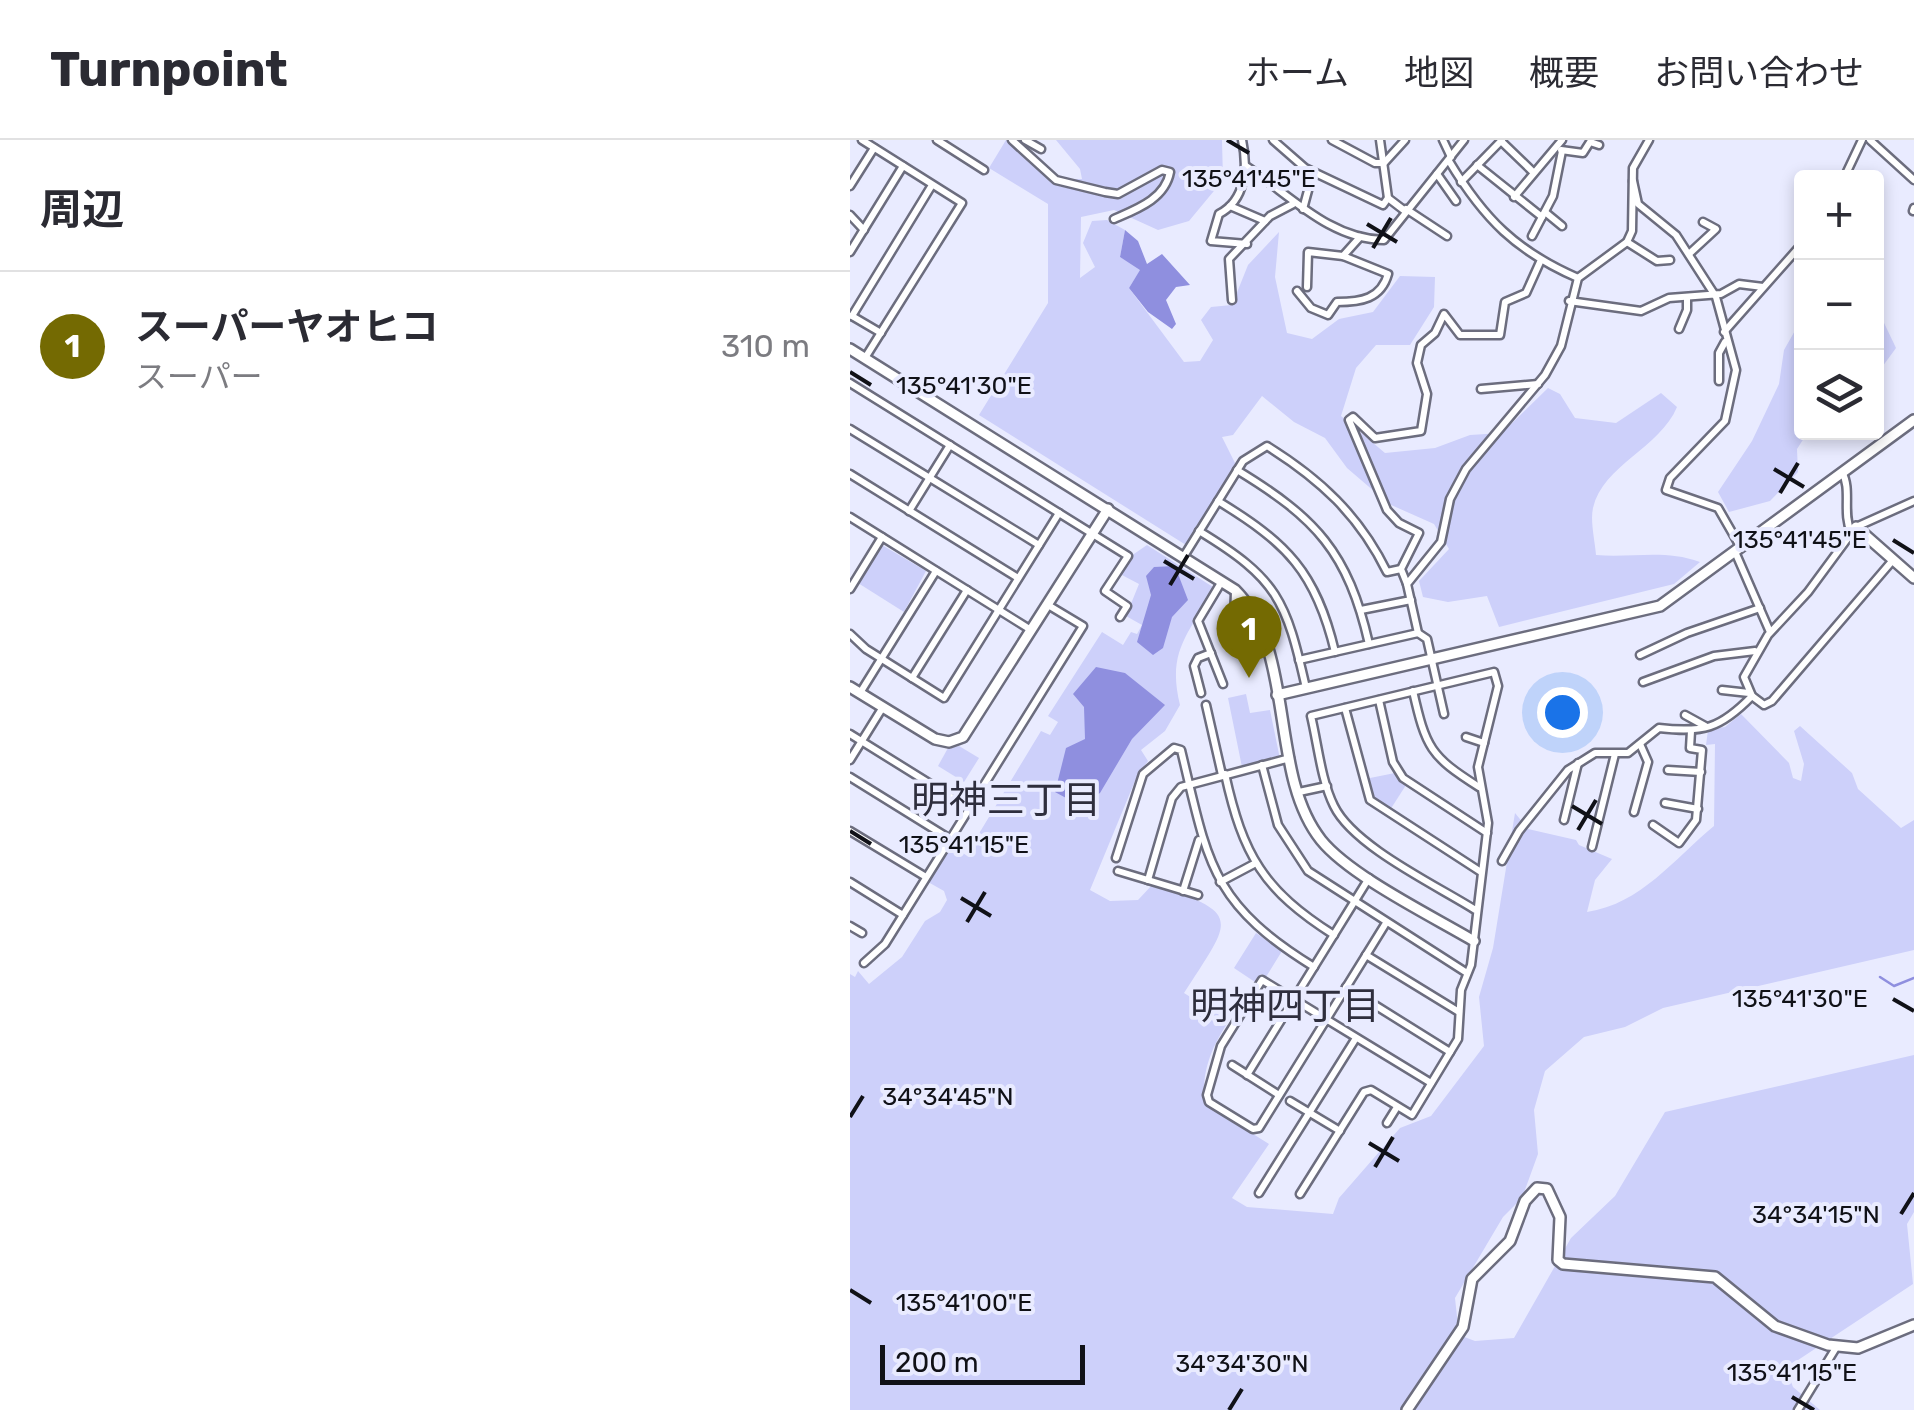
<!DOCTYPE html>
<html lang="ja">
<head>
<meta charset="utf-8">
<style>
  :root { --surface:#fff; --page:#f2f2f3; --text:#2b2b33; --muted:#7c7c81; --line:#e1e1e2; --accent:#746a02 }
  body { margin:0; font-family:Rubik,"Noto Sans JP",sans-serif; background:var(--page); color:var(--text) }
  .controls { position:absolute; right:30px; top:30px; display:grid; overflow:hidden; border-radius:10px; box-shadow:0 5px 15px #0003 }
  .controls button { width:90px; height:90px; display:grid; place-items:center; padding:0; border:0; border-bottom:2px solid var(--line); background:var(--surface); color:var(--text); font:50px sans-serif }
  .scale { position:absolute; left:30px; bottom:25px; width:205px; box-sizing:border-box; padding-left:10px; border:5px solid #101117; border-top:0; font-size:28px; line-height:35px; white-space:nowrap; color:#101117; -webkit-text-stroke:8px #e9ebff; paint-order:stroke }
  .you { position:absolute; left:712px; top:572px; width:35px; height:35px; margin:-25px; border:8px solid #fff; border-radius:50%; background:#1a73e8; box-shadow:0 0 0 15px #1a73e833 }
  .badge { display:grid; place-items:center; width:65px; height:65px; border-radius:50%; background:var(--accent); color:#fff; font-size:32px; font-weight:700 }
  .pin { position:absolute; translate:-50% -82px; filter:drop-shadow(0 2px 5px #0008) }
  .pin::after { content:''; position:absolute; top:52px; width:35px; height:30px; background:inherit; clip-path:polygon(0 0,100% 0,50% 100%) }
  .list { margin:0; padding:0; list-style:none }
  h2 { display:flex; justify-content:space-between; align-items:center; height:130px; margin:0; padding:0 40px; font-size:42px }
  h2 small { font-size:32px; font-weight:400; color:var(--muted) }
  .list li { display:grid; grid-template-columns:65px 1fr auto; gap:30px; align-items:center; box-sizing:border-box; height:150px; padding:0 40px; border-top:2px solid var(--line) }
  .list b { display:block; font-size:38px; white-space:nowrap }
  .list p { margin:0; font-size:32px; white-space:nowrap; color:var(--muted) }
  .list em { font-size:32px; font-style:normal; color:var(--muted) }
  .icon { flex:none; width:55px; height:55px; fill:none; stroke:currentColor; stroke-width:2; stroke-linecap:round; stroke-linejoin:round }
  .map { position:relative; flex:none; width:1064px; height:1270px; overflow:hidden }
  header { display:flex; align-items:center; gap:60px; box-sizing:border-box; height:140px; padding:0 50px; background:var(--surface); border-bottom:2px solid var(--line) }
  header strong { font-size:48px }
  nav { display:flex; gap:55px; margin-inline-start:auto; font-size:35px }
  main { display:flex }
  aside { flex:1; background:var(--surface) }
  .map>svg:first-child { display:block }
</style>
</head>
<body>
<header>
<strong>Turnpoint</strong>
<nav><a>ホーム</a><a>地図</a><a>概要</a><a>お問い合わせ</a></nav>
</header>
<main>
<aside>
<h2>周辺<small></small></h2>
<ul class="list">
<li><span class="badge">1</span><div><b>スーパーヤオヒコ</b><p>スーパー</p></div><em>310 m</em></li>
</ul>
</aside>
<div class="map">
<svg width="1064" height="1270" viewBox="0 0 1064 1270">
  <rect width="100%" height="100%" fill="#e9ebff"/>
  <g fill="#cdd0fa">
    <path d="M156 0 211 47 214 39H232L230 29 206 0H372L373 40 339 81 308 90 264 70 231 77 230 138 245 127 233 103 242 81 257 80 275 90 270 117 291 129 279 148 334 222 350 221 363 200 351 180 361 167 382 165 398 125 429 92 425 137 437 193 462 199 489 179 523 172 550 136 585 137 584 167 560 205H526L506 228 491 276 535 313 585 308 620 295 652 293 698 248 710 254 725 278 766 283 811 253 827 267C810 308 753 325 743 368 740 381 745 401 746 415 783 418 815 409 850 422L824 444 649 487 637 456 598 462 573 457 569 441 599 409 584 384 539 364 497 328 475 298 444 282 412 256 383 295 372 297 386 325 336 405 129 275 198 163V64L139 28Z"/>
    <polygon points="1026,166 1046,208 1027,234 1026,234"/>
    <polygon points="951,180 952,292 956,295 947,309 948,332 920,361 879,372 868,352 902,301 929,244 934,210"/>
    <polygon points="32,405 76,431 54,472 8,443"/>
    <path d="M297 405 363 447C341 494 316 508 330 565L315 591 291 610 298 621 287 636 240 750 260 761 288 760 303 744C394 774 382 778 334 853L379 881C363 904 348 937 357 965L419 1004 382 1058 397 1067 483 1074 489 1058 550 988 581 976 634 906 629 857 643 808 665 673 678 689 726 700 729 705 762 719 745 740 737 772C791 764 824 719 864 686L865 604 856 605 858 590 875 587 891 574 939 623 943 638 951 641 954 624 944 591 950 586 1002 633 1008 649 1051 688 1064 680V810L813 868 775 887 734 897 695 931 684 970 688 1014 672 1058 653 1077 605 1158 609 1195 625 1201 664 1198 721 1098 765 1056 815 972 1064 915V1072L1057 1084 1063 1144 936 1228 943 1247 970 1270H0V834L5 837 8 831 19 844 52 817 75 781 90 772 97 760 94 751 78 742 101 706 116 715 191 591 200 595 208 582 198 576 252 492 273 505 281 492 287 494 292 485 276 476 289 444 270 434 281 416Z"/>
    <polygon points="396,554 400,573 420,570 430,619 392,627 378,558"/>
    <polygon points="109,606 129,618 114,642 88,626 98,608"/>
    <polygon points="545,633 556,645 540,670 524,658 515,639"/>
    <polygon points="406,793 432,811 416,837 411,834 405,842 384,828"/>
  </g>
  <g fill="#8f8fdf">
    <polygon points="275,90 288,101 297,124 312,114 340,145 326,147 316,160 326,184 322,189 298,172 279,148 290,130 270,117"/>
    <polygon points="325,426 338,460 322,477 313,508 303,515 287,502 301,455 296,436 304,427"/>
    <polygon points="246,527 275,533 315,565 282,599 250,653 229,665 205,652 216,608 235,599 234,567 223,554"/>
  </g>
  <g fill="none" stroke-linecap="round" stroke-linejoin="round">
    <polyline stroke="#8f8fdf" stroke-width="2.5" points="1030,837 1044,846 1064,838"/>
    <defs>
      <g id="minor">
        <polyline points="12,0 112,63 15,218"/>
        <polyline points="87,0 134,30"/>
        <path d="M162 0 206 40 255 52 268 54 312 30 320 32C315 59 287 69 264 79"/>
        <polyline points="175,0 191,9"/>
        <path d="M392 0C398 27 396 60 369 74L361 101 397 104"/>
        <polyline points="423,0 455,28 533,65 538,58"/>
        <polyline points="482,0 525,23 534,23 555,0"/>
        <polyline points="530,0 538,58 555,71"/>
        <polyline points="593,0 601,17"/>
        <polyline points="1020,0 1064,40"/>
        <polyline points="651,1 682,31"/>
        <polyline points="711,10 733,13 740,2 749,5"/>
        <path d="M599 21C634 79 666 111 728 138"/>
        <polyline points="627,25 692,77"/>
        <path d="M396 26C439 54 479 99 534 100L614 0"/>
        <polyline points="587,34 606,61"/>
        <polyline points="994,38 1012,0"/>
        <polyline points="783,41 788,64 826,95 866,157 886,230 875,281 820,338 816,350 868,368 891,408"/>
        <polyline points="611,42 652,0"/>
        <polyline points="0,46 24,8"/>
        <polyline points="664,57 712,0"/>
        <polyline points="380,66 415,81"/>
        <polyline points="453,69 463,32"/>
        <polyline points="556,69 597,96"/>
        <polyline points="1063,71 1064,68"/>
        <polyline points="695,72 712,86"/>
        <polyline points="0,75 14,90"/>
        <polyline points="682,96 703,56 712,11"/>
        <polyline points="777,102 807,121 820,120"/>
        <polyline points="0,112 53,26"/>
        <polyline points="839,114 866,89 853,82"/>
        <polyline points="493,116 510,97"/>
        <path d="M447 151 461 168 478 175 487 162C511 162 531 159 538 134L493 116 458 112 457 147"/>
        <polyline points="382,160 379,119 420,76 443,64"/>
        <polyline points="719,161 791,171 819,158 871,154 889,144 913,147"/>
        <polyline points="2,176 82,45"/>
        <polyline points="2,176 31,193"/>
        <polyline points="829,189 837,170 837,159"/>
        <polyline points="874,192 952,104"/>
        <polyline points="869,241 869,213 875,202"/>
        <polyline points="0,243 278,416 255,451 277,466 270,477"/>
        <polyline points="631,249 688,244"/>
        <polyline points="0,289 189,405"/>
        <path d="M387 330C466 378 498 412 519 504"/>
        <path d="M992 332C1002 349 992 373 1001 392"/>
        <polyline points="0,334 168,438"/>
        <path d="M368 361C437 403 466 432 485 512"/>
        <polyline points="59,371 100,305"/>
        <polyline points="0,377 181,490"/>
        <path d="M349 391C428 439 436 460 456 548"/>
        <polyline points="886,414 920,492"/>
        <path d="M334 416 393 321 417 306C470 339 509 375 537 432L551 429"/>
        <polyline points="1043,420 922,561 914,565 902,556 894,537 918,495 958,452 1006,387 1064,361"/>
        <polyline points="372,441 348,481 373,544"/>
        <polyline points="557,444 551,429 569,393 549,383 537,370 499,280 503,277 525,298 571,291 577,254 567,223 571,205 585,193 594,174 610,195 650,195 655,162 676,153 690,122"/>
        <polyline points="0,449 32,397"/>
        <polyline points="385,452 384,479 394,504 416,510"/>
        <polyline points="511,470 561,460"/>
        <polyline points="0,494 16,509 94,558 209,373"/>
        <polyline points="790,515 837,493 910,468"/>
        <polyline points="449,520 568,493"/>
        <polyline points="62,538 117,450"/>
        <polyline points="793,542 864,516 905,511"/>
        <polyline points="872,550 899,553"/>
        <path d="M563 551C576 608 580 616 629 647"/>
        <polyline points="10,553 86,431"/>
        <polyline points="351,553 344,526 348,518 361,513"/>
        <polyline points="529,560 543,622 553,638 637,693"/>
        <polyline points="356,565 372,635"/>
        <polyline points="495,568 520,660 631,732"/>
        <polyline points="594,574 577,499 568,493 557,444 591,402 600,359 616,329 695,235 711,206 728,138 777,102 782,91 783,28 799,0"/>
        <polyline points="835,575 855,586"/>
        <polyline points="0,594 119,668"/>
        <polyline points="616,597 634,603"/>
        <polyline points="0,620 33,567"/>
        <polyline points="412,625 428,685 458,731 617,833"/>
        <polyline points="818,630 851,632"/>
        <path d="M375 634C393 715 413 750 484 795"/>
        <polyline points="0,637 100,699"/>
        <polyline points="449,652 477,646"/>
        <polyline points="815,663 848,669"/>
        <polyline points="784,672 798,622 790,604"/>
        <polyline points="714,680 728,623"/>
        <polyline points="803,685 829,703 846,680 852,610 840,608 841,591"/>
        <polyline points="0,691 76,737"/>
        <polyline points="742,707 765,614"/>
        <path d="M266 718 293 634 324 608 331 610C358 722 360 763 464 827"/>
        <path d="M652 721 669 691 718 630 745 613H778L809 588C853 593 870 589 902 556"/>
        <polyline points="268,731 348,755"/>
        <polyline points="298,740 322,658 331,647 440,618"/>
        <polyline points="0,742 53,775"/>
        <polyline points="370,742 404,724"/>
        <polyline points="333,751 349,700"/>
        <path d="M536 783 409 988 403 989 359 962 357 955 371 906 412 840C468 874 525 909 581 943"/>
        <polyline points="0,786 12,793"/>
        <polyline points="516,815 609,872"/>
        <polyline points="14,823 35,804 233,486 198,465"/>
        <polyline points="496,847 600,912"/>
        <polyline points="382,925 429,955"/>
        <polyline points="397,935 519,738"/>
        <polyline points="440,961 490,991"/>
        <polyline points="537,983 547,967"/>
        <polyline points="409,1053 506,898"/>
        <path d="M450 1054 514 952 521 950 562 975 608 899 611 850 621 825 638 683 628 627 648 546 644 532 461 576C468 605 471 640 484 666 504 707 588 746 627 771"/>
        <polyline points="948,1270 987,1206"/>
      </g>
      <g id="tertiary">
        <path d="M0 209 385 450C447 512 418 633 471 700 500 736 582 776 624 801"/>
        <polyline points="1006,387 1064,438"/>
        <polyline points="0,547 85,599 99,602 113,597 258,369"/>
        <polyline points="427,555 810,466 1064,280"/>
        <polyline points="557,1270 613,1187 622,1139 660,1101 675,1061 687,1048 697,1049 710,1077 708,1120 713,1124 865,1137 925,1186 978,1205 1008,1208 1064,1185"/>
      </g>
    </defs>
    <use href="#minor" stroke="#6c6d7e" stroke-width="11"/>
    <use href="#tertiary" stroke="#6c6d7e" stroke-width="14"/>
    <use href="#minor" stroke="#fff" stroke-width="6"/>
    <use href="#tertiary" stroke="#fff" stroke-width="9"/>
  </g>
  <path fill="none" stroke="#101117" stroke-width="4" d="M377 0 399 13M517 84 547 102M523 108 541 78M0 232 21 245M924 329 954 347M930 353 948 323M1043 400 1064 413M314 421 344 439M320 445 338 415M722 666 752 684M728 690 746 660M0 691 21 704M111 758 141 776M117 782 135 752M1043 859 1064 871M0 977 13 956M519 1003 549 1021M525 1027 543 997M1051 1074 1064 1053M0 1150 21 1163M942 1257 964 1270M379 1270 392 1249"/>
  <g text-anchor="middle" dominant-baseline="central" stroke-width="8" stroke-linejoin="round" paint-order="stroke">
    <g font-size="38" fill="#2e2e3d" stroke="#e9ebff">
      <text x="156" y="660">明神三丁目</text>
      <text x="435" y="866">明神四丁目</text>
    </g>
  </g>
  <g font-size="25" text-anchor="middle" fill="#101117" stroke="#e9ebff" stroke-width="8" stroke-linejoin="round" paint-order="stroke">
    <text x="399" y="47">135°41'45"E</text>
    <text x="114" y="254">135°41'30"E</text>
    <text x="950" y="408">135°41'45"E</text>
    <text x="114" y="713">135°41'15"E</text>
    <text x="950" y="867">135°41'30"E</text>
    <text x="98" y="965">34°34'45"N</text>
    <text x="966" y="1083">34°34'15"N</text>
    <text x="114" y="1171">135°41'00"E</text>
    <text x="392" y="1232">34°34'30"N</text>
    <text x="942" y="1241">135°41'15"E</text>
  </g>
</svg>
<div class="controls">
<button>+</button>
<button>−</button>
<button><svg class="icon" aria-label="layers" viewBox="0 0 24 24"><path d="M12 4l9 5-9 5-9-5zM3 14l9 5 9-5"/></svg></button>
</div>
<div class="scale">200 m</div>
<div class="you"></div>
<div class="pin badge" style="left:399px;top:538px">1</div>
</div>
</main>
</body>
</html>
